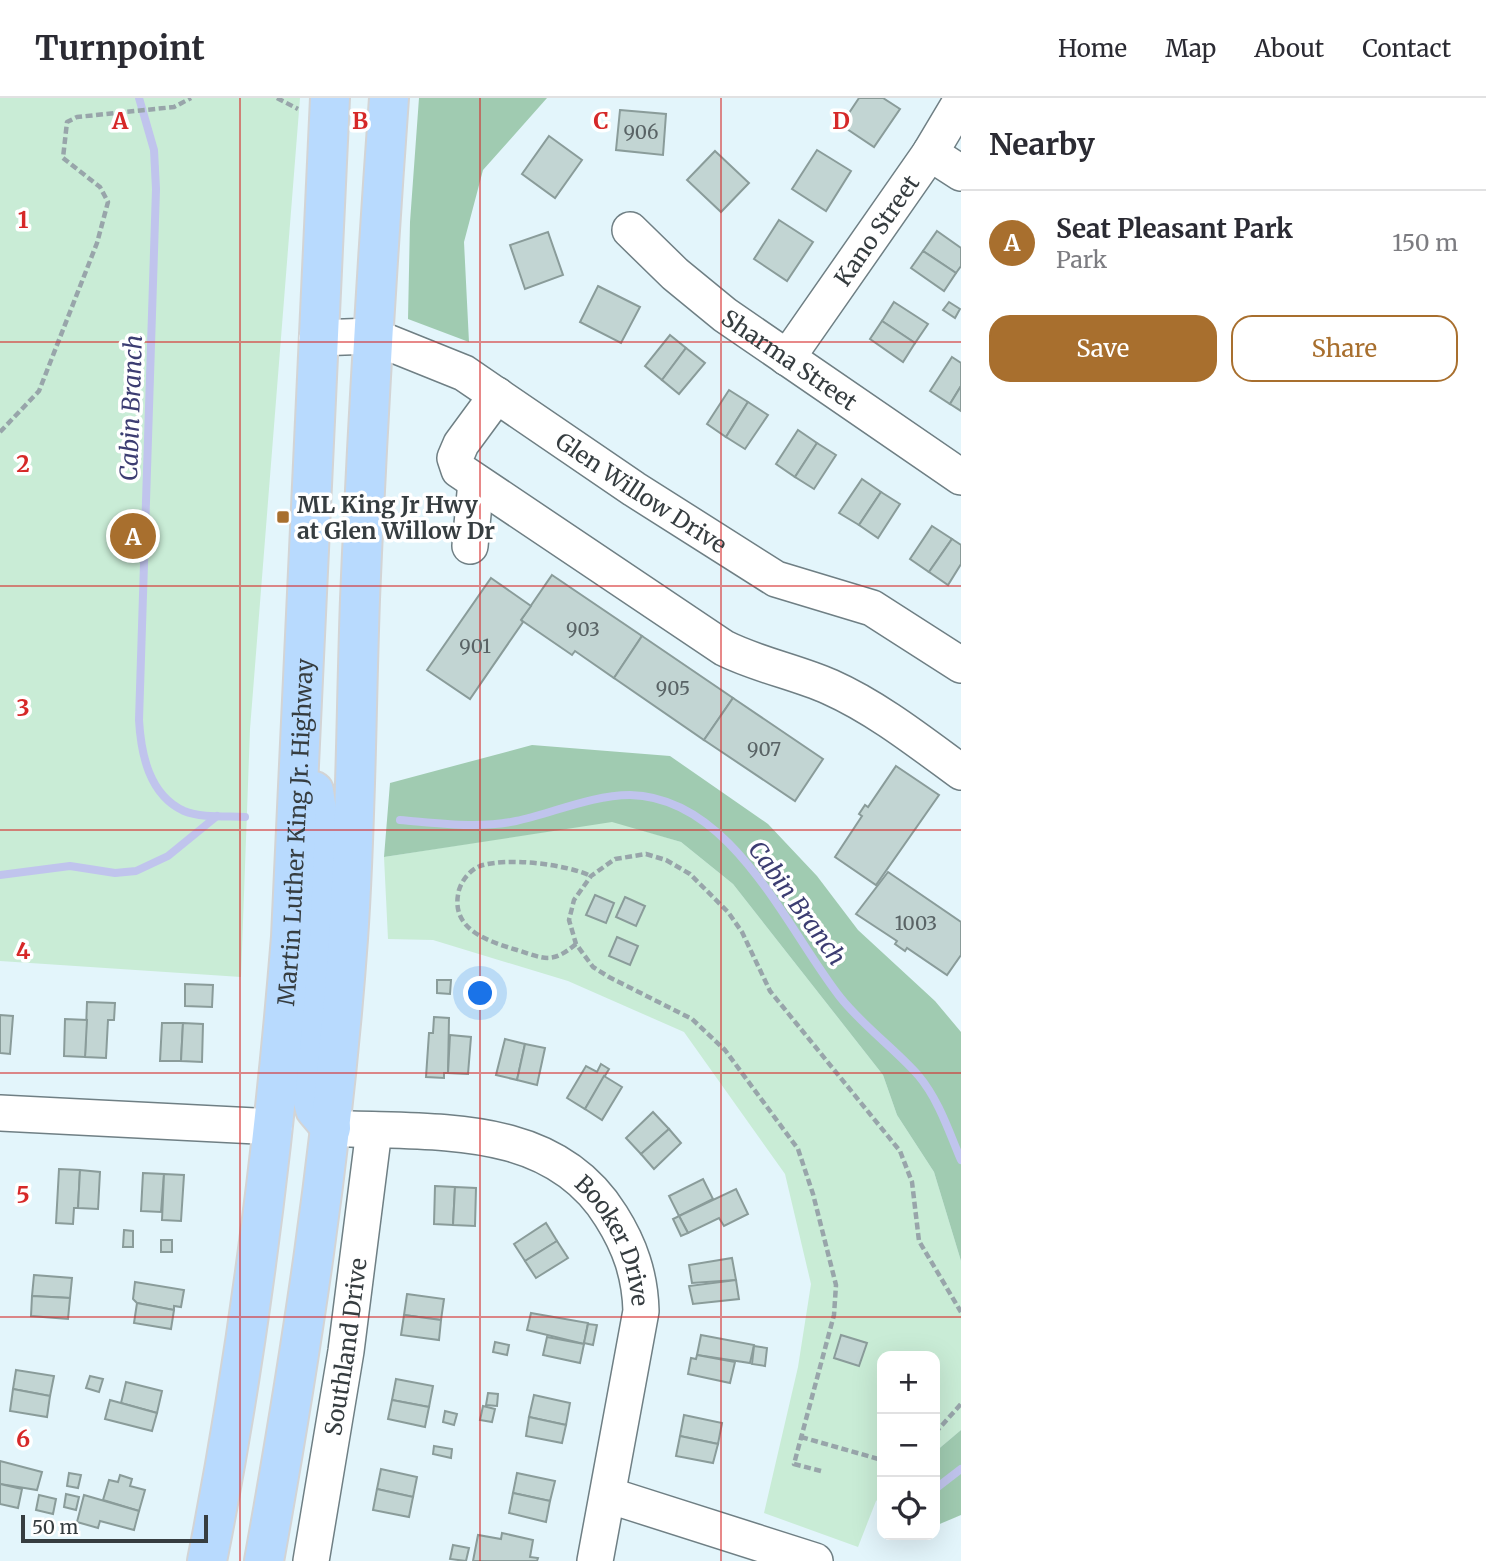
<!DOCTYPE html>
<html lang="en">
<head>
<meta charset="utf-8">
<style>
  :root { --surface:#fff; --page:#f2f2f3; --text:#2b2b33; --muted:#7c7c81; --line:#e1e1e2; --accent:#a86f2e }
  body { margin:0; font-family:Merriweather,serif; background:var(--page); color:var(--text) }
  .controls { position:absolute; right:21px; bottom:21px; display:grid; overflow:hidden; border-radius:14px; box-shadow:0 7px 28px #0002 }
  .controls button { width:63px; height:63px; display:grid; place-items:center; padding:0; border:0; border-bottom:2px solid var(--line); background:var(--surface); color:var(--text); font:35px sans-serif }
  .scale { position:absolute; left:21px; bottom:18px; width:187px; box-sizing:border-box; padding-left:7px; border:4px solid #363d40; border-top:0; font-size:19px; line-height:24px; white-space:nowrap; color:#363d40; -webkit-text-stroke:5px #fff; paint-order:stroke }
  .you { position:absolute; left:481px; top:896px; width:24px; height:24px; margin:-18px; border:5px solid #fff; border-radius:50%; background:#1a73e8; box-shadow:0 0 0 10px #1a73e833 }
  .badge { display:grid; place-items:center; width:46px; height:46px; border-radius:50%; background:var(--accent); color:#fff; font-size:23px; font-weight:700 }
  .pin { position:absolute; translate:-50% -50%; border:4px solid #fff; box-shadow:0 2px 7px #0006 }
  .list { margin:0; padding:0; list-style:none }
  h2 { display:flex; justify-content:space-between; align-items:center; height:91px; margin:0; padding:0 28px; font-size:30px }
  h2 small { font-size:23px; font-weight:400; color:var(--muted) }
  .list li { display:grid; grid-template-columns:46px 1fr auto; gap:21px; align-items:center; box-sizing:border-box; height:105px; padding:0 28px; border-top:2px solid var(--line) }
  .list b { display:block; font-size:26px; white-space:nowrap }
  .list p { margin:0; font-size:23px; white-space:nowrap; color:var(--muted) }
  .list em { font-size:23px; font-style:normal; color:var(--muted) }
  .actions { display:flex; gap:14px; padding:21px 28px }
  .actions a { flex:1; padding:16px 0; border:2px solid var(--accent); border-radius:21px; text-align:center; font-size:24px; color:var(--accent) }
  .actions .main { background:var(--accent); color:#fff }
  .icon { flex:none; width:38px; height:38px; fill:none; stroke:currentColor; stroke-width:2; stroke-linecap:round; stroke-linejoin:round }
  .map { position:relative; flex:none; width:961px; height:1463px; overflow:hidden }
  header { display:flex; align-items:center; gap:42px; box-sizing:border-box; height:98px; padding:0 35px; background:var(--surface); border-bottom:2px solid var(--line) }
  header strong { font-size:33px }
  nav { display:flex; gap:38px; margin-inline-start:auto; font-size:24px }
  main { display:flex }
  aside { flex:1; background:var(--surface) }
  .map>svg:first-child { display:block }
</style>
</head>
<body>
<header>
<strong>Turnpoint</strong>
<nav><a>Home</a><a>Map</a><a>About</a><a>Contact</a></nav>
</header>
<main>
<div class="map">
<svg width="961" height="1463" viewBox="0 0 961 1463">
  <rect width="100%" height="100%" fill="#e3f5fb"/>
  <g fill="#c9ecd6">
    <polygon points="0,0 300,0 250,631 241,879 0,863"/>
    <polygon points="612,723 681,744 733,786 883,977 897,1017 934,1074 961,1163 961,1332 935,1354 935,1258 882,1258 882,1398 876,1403 858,1449 764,1415 798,1269 811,1186 785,1076 684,934 568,883 433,842 388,841 384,759"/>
  </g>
  <g fill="#a0cbb1">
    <polygon points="419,0 547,0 483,72 464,144 469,244 408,221 410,124"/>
    <polygon points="532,647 670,658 768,726 817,778 858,832 935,903 961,934 961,1163 934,1074 897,1017 883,977 733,786 681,744 612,724 384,759 390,685"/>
    <polygon points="961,1332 961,1417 935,1428 935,1354"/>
  </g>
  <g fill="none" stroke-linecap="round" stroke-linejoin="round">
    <g stroke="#c0c4ed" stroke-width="8">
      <path d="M139 0 154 52 156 91 139 622C141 656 149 697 184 713 201 720 226 718 245 719"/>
      <path d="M400 722C438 725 478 731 516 723 553 715 592 697 630 697 732 699 786 830 840 899 863 928 894 950 918 977 939 1002 949 1034 961 1062"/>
      <polyline points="0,777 70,768 115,775 136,773 168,758 217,718"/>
      <polyline points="935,1391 961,1371"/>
    </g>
  </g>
  <g fill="#c2d5d3" stroke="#8a9c9a" stroke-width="2">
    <polygon points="859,0 883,0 900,11 874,49 841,27"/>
    <polygon points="620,12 666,16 663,57 616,52"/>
    <polygon points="549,38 582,62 555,100 522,76"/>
    <polygon points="817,52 851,73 826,113 792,91"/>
    <polygon points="715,53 749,85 721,114 687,82"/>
    <polygon points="779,122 813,144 787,183 754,161"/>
    <polygon points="937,133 961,150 961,168 956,175 923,153"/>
    <polygon points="548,134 563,177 525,191 510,147"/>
    <polygon points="923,153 956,175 944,193 911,170"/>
    <polygon points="598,188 640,209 621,245 580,224"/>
    <polygon points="894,204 928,226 915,245 882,223"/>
    <polygon points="949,204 960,211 955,220 943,212"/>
    <polygon points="882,223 915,245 903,264 870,241"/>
    <polygon points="670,237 686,250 662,282 645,268"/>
    <polygon points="686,250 705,265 679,296 662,282"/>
    <polygon points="952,259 961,265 961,288 950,306 930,293"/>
    <polygon points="961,288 961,313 950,306"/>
    <polygon points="729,292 748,304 726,339 707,326"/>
    <polygon points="748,304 768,317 745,351 726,339"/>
    <polygon points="798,332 817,345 795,379 776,366"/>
    <polygon points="817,345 836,357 814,391 795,379"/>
    <polygon points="862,381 881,394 859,427 839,415"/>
    <polygon points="881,394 900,406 878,440 859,427"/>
    <polygon points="932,428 952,441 929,474 910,461"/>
    <polygon points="952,441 961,447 961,466 948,487 929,474"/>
    <polygon points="552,477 642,538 614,580 575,553 572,557 521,522"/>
    <polygon points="491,480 531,508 521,522 523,524 470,601 427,572"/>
    <polygon points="642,538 733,600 704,642 614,580"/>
    <polygon points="733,600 823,661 795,703 704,642"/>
    <polygon points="896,668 939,697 876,787 835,759 862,718 859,716 865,707 868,709"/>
    <polygon points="888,774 961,824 961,857 947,877 907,850 905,853 895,846 897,843 856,816"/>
    <polygon points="595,797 614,805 606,825 586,817"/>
    <polygon points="625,799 645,808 636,828 616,819"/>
    <polygon points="617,839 638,848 630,867 609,858"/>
    <polygon points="437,882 451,882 450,896 437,895"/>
    <polygon points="185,886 213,887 212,909 185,908"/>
    <polygon points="87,904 115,905 114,922 108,922 106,960 85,959"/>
    <polygon points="0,917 13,918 10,956 0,955"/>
    <polygon points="434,919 449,920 448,975 444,975 444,980 426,979 429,935 433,935"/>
    <polygon points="65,921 87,922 85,959 64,958"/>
    <polygon points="162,925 183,925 181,963 160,963"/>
    <polygon points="183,925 203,926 202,964 181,963"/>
    <polygon points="450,937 471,939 468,976 448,975"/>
    <polygon points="505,941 525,946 517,982 496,977"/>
    <polygon points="525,946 545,950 537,987 517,982"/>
    <polygon points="601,966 609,971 585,1011 567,1000 586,968 597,974"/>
    <polygon points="604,978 622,989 602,1022 585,1011"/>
    <polygon points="653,1014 669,1031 641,1056 626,1040"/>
    <polygon points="669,1031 681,1045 654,1071 641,1056"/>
    <polygon points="59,1071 80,1072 78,1110 74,1110 73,1126 56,1125"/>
    <polygon points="80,1072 100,1074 98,1111 78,1110"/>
    <polygon points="143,1075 164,1076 161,1114 141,1113"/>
    <polygon points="164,1076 184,1077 181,1123 162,1122"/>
    <polygon points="703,1081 713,1101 679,1118 669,1098"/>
    <polygon points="435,1088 455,1089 453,1127 434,1126"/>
    <polygon points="455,1089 476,1090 475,1128 453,1127"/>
    <polygon points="736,1091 748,1116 724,1128 719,1120 688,1135 679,1118"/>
    <polygon points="679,1118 688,1135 681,1138 673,1121"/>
    <polygon points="546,1125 557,1143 525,1163 514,1146"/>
    <polygon points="124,1132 133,1133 133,1149 123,1149"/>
    <rect x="161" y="1142" width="11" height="12"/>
    <polygon points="557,1143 568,1160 536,1180 525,1163"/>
    <polygon points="732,1160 736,1182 692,1185 689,1167"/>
    <polygon points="34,1177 72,1180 70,1200 32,1198"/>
    <polygon points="736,1182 739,1201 693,1206 689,1188"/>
    <polygon points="135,1184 184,1192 181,1209 174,1208 174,1212 137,1205 133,1201"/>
    <polygon points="407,1196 444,1201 441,1222 404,1217"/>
    <polygon points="32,1198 70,1200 68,1221 31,1218"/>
    <polygon points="137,1205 174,1212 171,1231 134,1225"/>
    <polygon points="531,1215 588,1225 584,1246 527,1232"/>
    <polygon points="404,1217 441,1222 439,1242 401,1237"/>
    <polygon points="588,1226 597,1227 593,1247 584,1245"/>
    <polygon points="701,1237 754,1247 750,1265 697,1257"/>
    <polygon points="841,1237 867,1245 859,1268 834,1260"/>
    <polygon points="547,1239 584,1246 580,1265 543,1257"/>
    <polygon points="495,1244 509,1247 507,1257 493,1254"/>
    <polygon points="754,1248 767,1250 765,1268 752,1266"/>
    <polygon points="697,1257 735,1264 730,1285 688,1276 691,1260 696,1261"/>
    <polygon points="16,1272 54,1278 50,1298 13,1291"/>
    <polygon points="90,1278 103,1281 99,1294 86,1290"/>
    <polygon points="396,1281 433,1288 429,1309 392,1302"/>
    <polygon points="126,1284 162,1293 157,1315 121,1305"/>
    <polygon points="13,1291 50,1298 47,1319 10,1313"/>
    <polygon points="488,1295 498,1296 497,1308 486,1307"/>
    <polygon points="534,1297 570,1305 566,1327 529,1319"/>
    <polygon points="110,1302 157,1315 152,1333 105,1321"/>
    <polygon points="392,1302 429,1309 425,1329 388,1321"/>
    <polygon points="483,1308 495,1311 492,1324 480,1322"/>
    <polygon points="445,1313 457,1316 454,1327 443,1324"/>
    <polygon points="684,1317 722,1325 718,1346 680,1338"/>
    <polygon points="529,1319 566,1327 562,1345 526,1338"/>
    <polygon points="680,1338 718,1346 713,1365 676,1358"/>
    <polygon points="434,1348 452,1351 451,1360 433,1356"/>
    <polygon points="0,1363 42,1374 37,1392 0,1386"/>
    <polygon points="381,1371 417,1379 413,1399 377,1391"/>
    <polygon points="69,1375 81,1377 78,1390 67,1388"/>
    <polygon points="517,1375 555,1383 550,1403 513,1395"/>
    <polygon points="120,1377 132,1381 130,1388 145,1392 139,1413 103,1402 109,1382 118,1384"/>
    <polygon points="0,1386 22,1391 18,1410 0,1406"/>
    <polygon points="377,1391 413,1399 409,1419 373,1412"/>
    <polygon points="513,1395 550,1403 546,1424 509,1415"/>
    <polygon points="66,1396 79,1399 76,1412 64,1409"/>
    <polygon points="39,1397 56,1401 53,1416 36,1412"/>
    <polygon points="84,1397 139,1413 134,1432 100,1423 98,1430 77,1424"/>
    <polygon points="502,1435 533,1442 530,1459 538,1460 537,1463 473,1463 478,1437 501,1441"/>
    <polygon points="453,1447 469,1450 466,1463 450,1461"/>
  </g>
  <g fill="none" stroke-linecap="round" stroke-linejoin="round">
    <defs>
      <g id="minor">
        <polyline points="930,55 961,75"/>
        <path id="s1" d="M630 132 675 176 725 217 961 379"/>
        <path id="s2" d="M317 240 372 238 464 275 634 391 776 481 872 510 961 567"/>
        <path id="s3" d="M787 260 930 55 961 3"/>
        <path d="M497 297 461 346 455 360 459 372 724 550C758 567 796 574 830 589 877 610 920 644 961 674"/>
        <polyline points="470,448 476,384"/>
        <polyline points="0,1015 274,1029"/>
        <path id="s4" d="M331 1030C430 1036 551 1021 611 1118 630 1148 640 1177 641 1213L595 1463"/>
        <polyline points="608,1397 815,1463"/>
        <path id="s5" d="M311 1463 346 1253 374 1032"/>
      </g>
      <g id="major">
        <polyline points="314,693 321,738 319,836 308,985 315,1011 331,1030"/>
        <path id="s6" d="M207 1463C248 1257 274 1049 291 839L330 0"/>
        <path d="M264 1463C301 1257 333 1050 348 841 356 728 356 614 360 501 367 334 377 167 389 0"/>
      </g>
    </defs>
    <use href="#minor" stroke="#6f7f84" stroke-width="38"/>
    <use href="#major" stroke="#d3d4d5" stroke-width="42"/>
    <g stroke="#98a5aa" stroke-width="4.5" stroke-dasharray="7 3.5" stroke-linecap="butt">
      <polyline points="277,0 298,11"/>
      <polyline points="0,334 39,293 97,145 108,104 100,89 63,60 67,24 77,19 174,9 191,0"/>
      <path d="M576 846C552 866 545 861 517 852 487 843 449 831 459 792 462 782 470 772 480 768 507 759 565 766 591 778"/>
      <polyline points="935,1335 961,1306"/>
      <polyline points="801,1339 882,1362"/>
      <polyline points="821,1373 794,1366 834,1217 836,1187 813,1096 798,1051 725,952 692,921 609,879 593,869 576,846 569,822 574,802 591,778 615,761 646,756 666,762 690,776 728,814 742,834 770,893 900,1053 912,1084 919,1143 961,1214"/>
    </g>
    <use href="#minor" stroke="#fff" stroke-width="35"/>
    <use href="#major" stroke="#b8dafe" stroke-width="38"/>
  </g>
  <path fill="none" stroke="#d62828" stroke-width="2" stroke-opacity="0.55" d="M240 0V1463M480 0V1463M721 0V1463M0 244H961M0 488H961M0 732H961M0 975H961M0 1219H961"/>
  <rect fill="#a86f2e" stroke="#fff" stroke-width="2.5" x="276" y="412" width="14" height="14" rx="3.5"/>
  <g text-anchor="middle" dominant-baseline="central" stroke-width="7" stroke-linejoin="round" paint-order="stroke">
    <g font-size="19" fill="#596365">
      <text x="641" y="34">906</text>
      <text x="583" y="531">903</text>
      <text x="475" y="548">901</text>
      <text x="673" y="590">905</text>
      <text x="764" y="651">907</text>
      <text x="916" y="825">1003</text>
    </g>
    <g font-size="23" fill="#363d40" stroke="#fff">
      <text stroke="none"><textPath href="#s3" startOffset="156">Kano Street</textPath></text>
      <text stroke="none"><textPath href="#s1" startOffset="206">Sharma Street</textPath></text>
      <text stroke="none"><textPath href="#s2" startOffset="368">Glen Willow Drive</textPath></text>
      <text stroke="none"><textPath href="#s6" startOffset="735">Martin Luther King Jr. Highway</textPath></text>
      <text stroke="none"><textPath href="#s4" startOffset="331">Booker Drive</textPath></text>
      <text stroke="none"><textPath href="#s5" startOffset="217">Southland Drive</textPath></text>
    </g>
    <g font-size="23" font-weight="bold" fill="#363d40" stroke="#fff" text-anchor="start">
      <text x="297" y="406">ML King Jr Hwy<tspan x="297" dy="26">at Glen Willow Dr</tspan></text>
    </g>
    <g font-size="24" font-style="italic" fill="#3c3d72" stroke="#fff">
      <text transform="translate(131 310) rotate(-88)">Cabin Branch</text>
      <text transform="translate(797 805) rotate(54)">Cabin Branch</text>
    </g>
  </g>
  <g font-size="23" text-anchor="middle" font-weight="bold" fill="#d62828" stroke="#fff" stroke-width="7" stroke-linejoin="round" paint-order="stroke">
    <text x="120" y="31">A</text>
    <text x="360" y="31">B</text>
    <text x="601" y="31">C</text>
    <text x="841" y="31">D</text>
    <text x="23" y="130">1</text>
    <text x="23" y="374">2</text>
    <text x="23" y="618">3</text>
    <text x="23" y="861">4</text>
    <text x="23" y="1105">5</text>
    <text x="23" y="1349">6</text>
  </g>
</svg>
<div class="controls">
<button>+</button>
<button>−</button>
<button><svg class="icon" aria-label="locate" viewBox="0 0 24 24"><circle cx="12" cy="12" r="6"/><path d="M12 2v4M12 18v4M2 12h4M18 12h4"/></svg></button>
</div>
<div class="scale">50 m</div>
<div class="you"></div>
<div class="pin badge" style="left:133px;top:438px">A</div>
</div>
<aside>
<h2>Nearby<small></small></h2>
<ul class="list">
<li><span class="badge">A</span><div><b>Seat Pleasant Park</b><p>Park</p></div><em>150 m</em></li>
</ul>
<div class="actions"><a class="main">Save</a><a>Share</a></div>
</aside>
</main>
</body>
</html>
